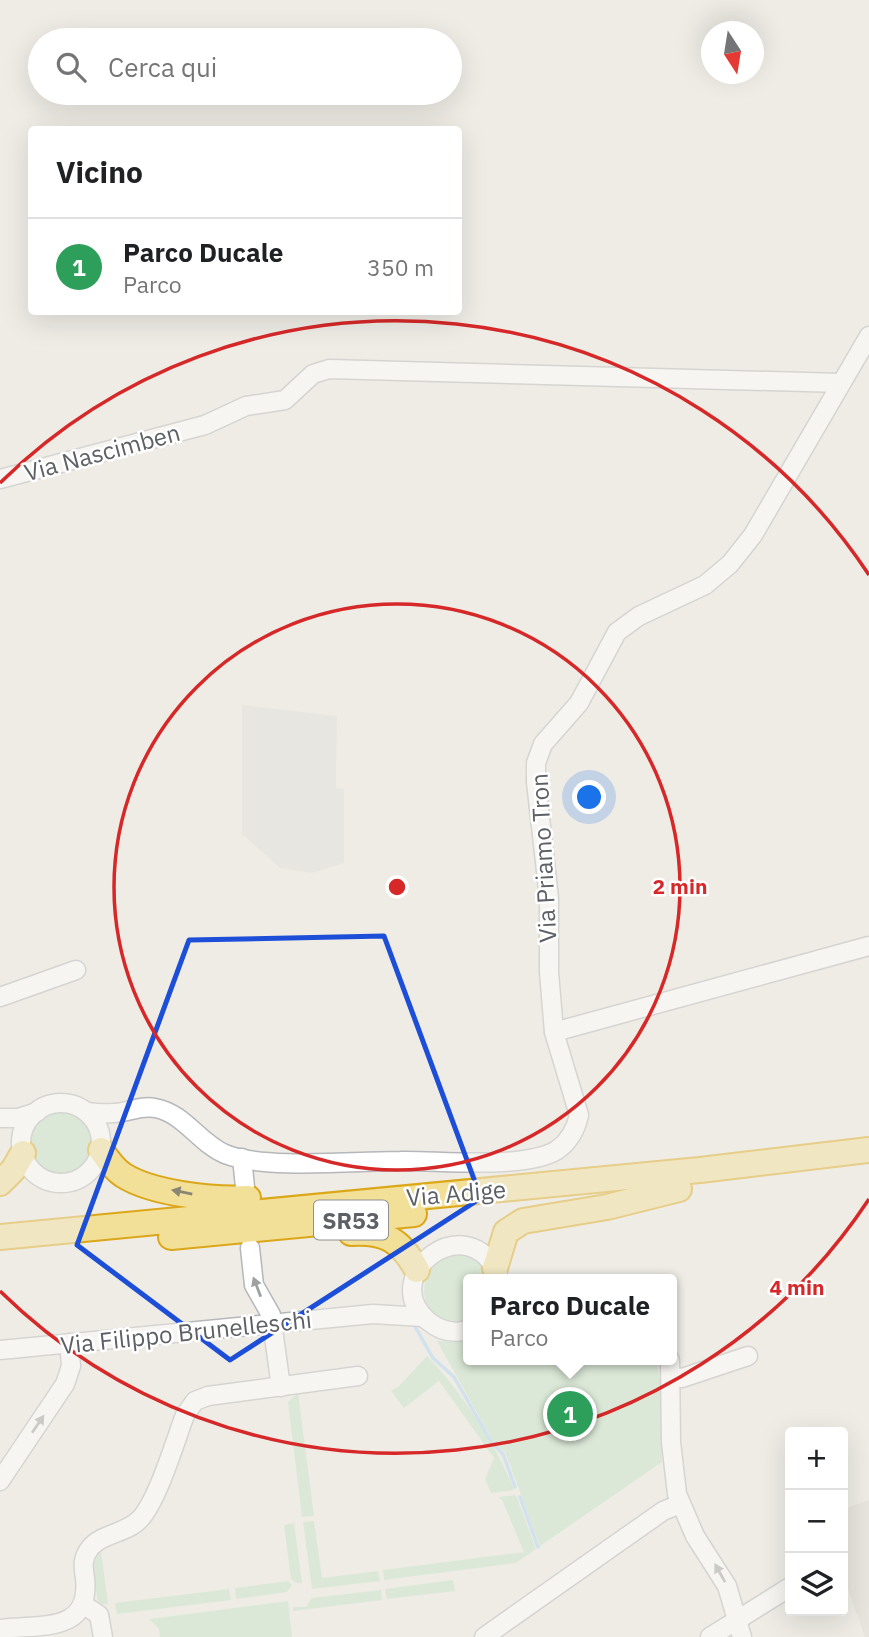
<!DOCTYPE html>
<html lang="it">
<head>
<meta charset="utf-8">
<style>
  :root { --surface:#fff; --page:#f2f2f2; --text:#202124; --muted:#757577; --line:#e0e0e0; --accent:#111827 }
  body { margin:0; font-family:"IBM Plex Sans",sans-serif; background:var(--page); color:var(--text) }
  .controls { position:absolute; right:21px; bottom:21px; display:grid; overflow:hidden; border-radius:7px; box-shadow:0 7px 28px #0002 }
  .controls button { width:63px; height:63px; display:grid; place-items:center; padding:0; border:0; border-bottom:2px solid var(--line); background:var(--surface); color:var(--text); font:35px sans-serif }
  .compass { position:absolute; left:701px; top:21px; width:63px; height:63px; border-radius:50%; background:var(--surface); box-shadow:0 7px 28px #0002; rotate:168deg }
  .you { position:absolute; left:590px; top:798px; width:24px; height:24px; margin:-18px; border:5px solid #fff; border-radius:50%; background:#1a73e8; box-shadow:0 0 0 10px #1a73e833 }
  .badge { display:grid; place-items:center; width:46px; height:46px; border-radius:50%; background:var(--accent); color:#fff; font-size:23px; font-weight:700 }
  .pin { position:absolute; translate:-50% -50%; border:4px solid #fff; box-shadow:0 2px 7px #0006 }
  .popup { position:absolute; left:463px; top:1274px; width:214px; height:91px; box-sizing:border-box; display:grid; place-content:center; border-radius:7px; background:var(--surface); filter:drop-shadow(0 2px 5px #0005); font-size:23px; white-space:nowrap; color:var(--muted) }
  .popup b { font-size:26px; color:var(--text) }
  .popup::after { content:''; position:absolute; left:50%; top:100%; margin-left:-14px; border:14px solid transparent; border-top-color:var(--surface) }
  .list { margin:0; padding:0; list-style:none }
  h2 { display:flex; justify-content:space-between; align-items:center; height:91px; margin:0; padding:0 28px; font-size:30px }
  h2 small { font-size:23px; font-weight:400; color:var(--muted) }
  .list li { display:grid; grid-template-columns:46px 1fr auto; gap:21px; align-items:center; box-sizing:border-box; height:98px; padding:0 28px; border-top:2px solid var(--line) }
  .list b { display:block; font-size:26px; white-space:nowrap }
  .list p { margin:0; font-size:23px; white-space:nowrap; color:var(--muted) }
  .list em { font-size:23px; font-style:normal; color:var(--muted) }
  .icon { flex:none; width:38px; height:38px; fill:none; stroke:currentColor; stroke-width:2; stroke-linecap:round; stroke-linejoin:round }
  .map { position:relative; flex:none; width:869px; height:1637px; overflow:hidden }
  .search { position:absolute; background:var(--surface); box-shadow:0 7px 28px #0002; left:28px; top:28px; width:434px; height:77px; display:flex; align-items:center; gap:18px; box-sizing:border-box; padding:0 24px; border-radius:38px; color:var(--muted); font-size:26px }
  .panel { position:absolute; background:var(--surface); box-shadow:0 7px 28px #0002; left:28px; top:126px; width:434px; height:189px; border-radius:7px }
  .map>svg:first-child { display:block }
</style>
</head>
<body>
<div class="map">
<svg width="869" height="1637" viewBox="0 0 869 1637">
  <rect width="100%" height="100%" fill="#eeece5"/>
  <polygon fill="#dfded9" points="242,705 337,716 336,788 344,789 344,863 312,873 280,868 242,834"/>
  <polygon fill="#dddbd3" points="869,1500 869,1637 865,1637 843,1575 843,1509"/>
  <g fill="#c4e3c5">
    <circle cx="62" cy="1144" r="35"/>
    <path d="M445 1255C470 1255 479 1258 491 1279H468V1321C423 1332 408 1280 445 1255Z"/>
    <polygon points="437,1341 468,1342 468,1360 656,1360 661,1385 662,1462 540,1546 505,1452 494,1443"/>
    <path d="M427 1356C461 1391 497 1445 514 1490L491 1493 485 1479 494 1458 439 1381 404 1408 391 1391 399 1386Z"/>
    <polygon points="298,1393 314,1516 302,1517 288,1402"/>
    <polygon points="516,1495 536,1549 516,1563 384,1580 383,1570 524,1552 502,1500 498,1497"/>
    <polygon points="314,1521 322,1578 378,1571 380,1581 312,1589 303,1522"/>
    <polygon points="294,1523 302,1583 296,1583 291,1579 284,1525"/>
    <polygon points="101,1550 108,1604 100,1604 97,1599 93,1564"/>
    <polygon points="453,1580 455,1591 387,1599 385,1589"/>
    <polygon points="288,1581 292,1585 287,1592 236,1599 235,1588"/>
    <polygon points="229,1589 231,1600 117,1614 115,1603"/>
    <polygon points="381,1590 382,1600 293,1611 293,1607 306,1607 312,1598"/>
    <polygon points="288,1601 292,1637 160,1637 159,1629 149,1619"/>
  </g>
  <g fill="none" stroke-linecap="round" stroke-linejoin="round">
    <g stroke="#add3f6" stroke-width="3.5">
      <polyline points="413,1323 433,1358 454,1377 492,1443 503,1454 515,1487"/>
      <polyline points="520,1497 538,1547"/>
    </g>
    <defs>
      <g id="minor">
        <polyline points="0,479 205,425 246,406 285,400 313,374 329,369 841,383"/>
        <polyline points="0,997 76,970"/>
        <polyline points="554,1032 869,946"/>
        <circle cx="61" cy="1143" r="40"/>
        <path d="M86 1112C95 1113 104 1114 113 1113 127 1113 140 1105 155 1108 184 1113 199 1143 225 1154 265 1170 355 1161 400 1161 439 1160 525 1170 557 1150 570 1141 576 1129 579 1115L554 1032 549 972V898L536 782V763L543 744 579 703 617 632 639 616 705 585 730 564 753 535 869 336"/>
        <polyline points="0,1118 18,1118 37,1112"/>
        <polyline points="242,1158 245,1187"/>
        <polyline points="250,1248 254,1285 271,1315 281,1387"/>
        <path d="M468 1330C453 1334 440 1331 428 1321 375 1275 469 1205 498 1275"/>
        <polyline points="0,1350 373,1314 423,1317"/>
        <polyline points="670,1360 671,1442 677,1494 695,1536 727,1586 742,1637"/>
        <polyline points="673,1377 682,1378 748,1356"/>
        <polyline points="0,1481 65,1384 71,1366 69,1343"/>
        <polyline points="84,1605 99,1615 103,1637"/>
        <path d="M0 1629C40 1624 91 1634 85 1578 83 1567 82 1558 90 1548 102 1533 126 1534 140 1519 158 1500 175 1441 185 1415L195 1401 208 1396 358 1376"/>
        <polyline points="484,1637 663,1511 680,1504"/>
        <polyline points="710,1637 790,1587"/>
      </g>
      <g id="highway">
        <path d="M101 1150C107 1159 114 1169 123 1175 153 1194 214 1200 248 1198"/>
        <polyline points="0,1183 13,1170 23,1153"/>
        <path d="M351 1233C385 1231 401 1240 417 1270"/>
        <polyline points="0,1237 700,1170 869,1150"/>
        <polyline points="171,1237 414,1214"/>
        <polyline points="495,1268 506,1232 523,1221 607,1207 679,1189"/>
      </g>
    </defs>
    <use href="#minor" stroke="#b5b7ba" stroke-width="21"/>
    <use href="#highway" stroke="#dba618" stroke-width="28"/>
    <use href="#minor" stroke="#fff" stroke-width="18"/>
    <use href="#highway" stroke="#f2df98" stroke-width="24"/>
  </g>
  <defs><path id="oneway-solid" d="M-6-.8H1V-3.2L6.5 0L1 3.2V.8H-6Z" transform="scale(1.75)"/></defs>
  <use fill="#8a8674" href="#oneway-solid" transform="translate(182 1192) rotate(-168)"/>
  <g fill="#9ea0a2">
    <use href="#oneway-solid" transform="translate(257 1287) rotate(-111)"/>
    <use href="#oneway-solid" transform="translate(38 1424) rotate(-56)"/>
    <use href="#oneway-solid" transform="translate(720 1573) rotate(-119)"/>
  </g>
  <path d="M0 0H869V1637H0ZM384 936 481 1198 230 1360 77 1245 189 940Z" fill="#eeece5" fill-opacity=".55" fill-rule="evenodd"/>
  <path fill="none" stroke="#1d4ed8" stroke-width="5" stroke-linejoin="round" d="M384 936 481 1198 230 1360 77 1245 189 940Z"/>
  <g fill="none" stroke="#d62828" stroke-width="3.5">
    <circle cx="397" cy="887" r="283"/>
    <path d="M869 1199A566 566 0 0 1 0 1291M0 483A566 566 0 0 1 869 575"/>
  </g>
  <g text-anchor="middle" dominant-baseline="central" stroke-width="5" stroke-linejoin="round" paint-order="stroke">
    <rect fill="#fff" stroke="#8e9092" stroke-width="2" x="314" y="1200.5" width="74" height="39" rx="5"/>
    <g font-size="23" font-weight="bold" fill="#5d6064">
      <text x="351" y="1220">SR53</text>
    </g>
    <g font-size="24" fill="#5d6064" stroke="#fff">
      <text transform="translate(102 452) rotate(-15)">Via Nascimben</text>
      <text transform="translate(543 858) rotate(-93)">Via Priamo Tron</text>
      <text transform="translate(456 1193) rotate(-5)">Via Adige</text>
      <text transform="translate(186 1332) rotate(-6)">Via Filippo Brunelleschi</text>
    </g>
  </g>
  <circle cx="397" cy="887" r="10" fill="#d62828" stroke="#fff" stroke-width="3.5"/>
  <g font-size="21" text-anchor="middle" font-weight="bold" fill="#d62828" stroke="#fff" stroke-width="5" stroke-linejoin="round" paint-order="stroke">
    <text x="680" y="894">2 min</text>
    <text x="797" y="1295">4 min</text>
  </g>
</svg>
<div class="controls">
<button>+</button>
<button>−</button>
<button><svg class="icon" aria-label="layers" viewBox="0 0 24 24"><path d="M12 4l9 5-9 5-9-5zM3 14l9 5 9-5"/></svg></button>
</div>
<svg class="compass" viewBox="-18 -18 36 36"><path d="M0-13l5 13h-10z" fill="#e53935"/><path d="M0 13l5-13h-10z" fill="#757577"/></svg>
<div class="you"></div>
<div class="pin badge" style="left:570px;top:1414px;background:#2e9e5b">1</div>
<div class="popup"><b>Parco Ducale</b>Parco</div>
<div class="search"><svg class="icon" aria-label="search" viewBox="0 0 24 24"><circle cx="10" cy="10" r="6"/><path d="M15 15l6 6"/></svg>Cerca qui</div>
<section class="panel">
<h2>Vicino<small></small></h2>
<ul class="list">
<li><span class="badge" style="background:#2e9e5b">1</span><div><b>Parco Ducale</b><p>Parco</p></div><em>350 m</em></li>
</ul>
</section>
</div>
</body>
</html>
